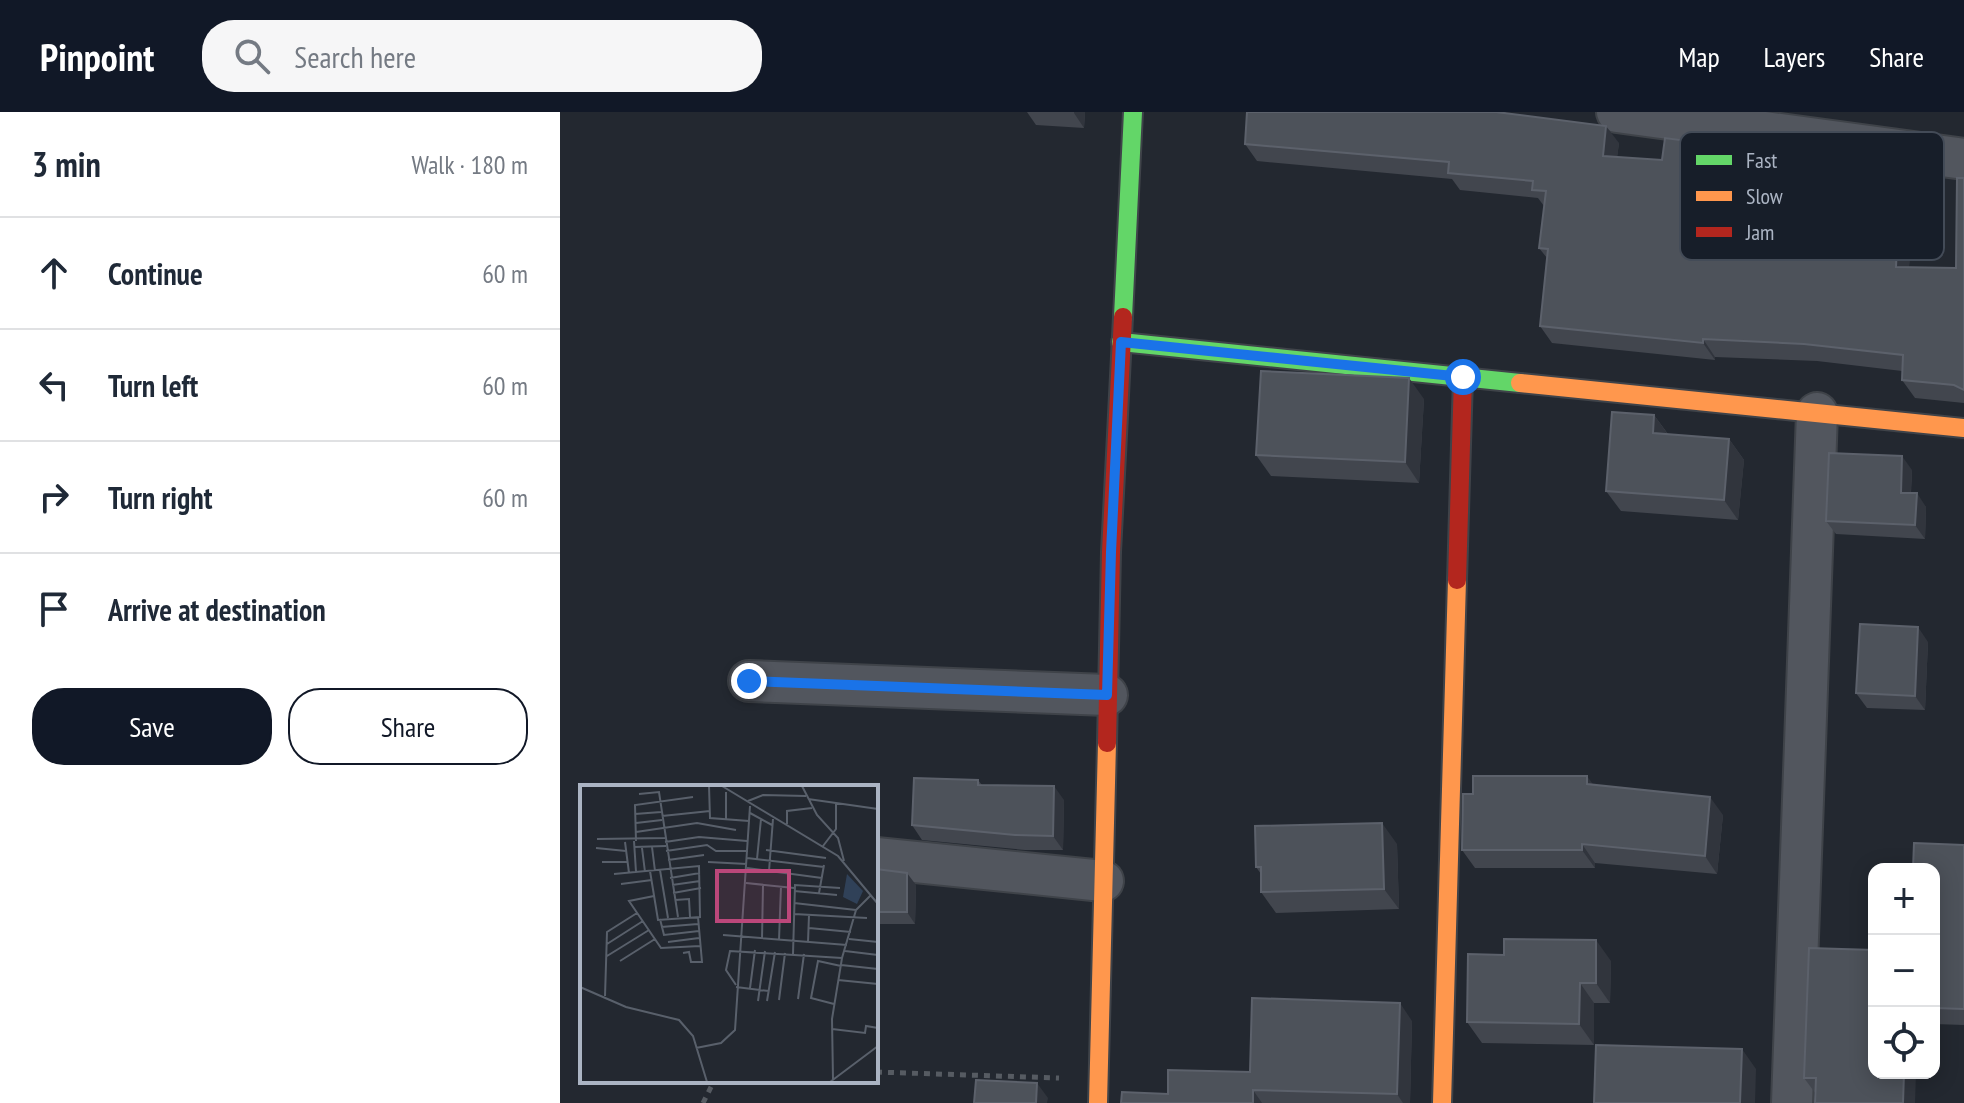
<!DOCTYPE html>
<html lang="en">
<head>
<meta charset="utf-8">
<style>
  :root { --surface:#fff; --page:#f6f6f7; --text:#1f2937; --muted:#747a83; --line:#e0e1e3; --accent:#111827 }
  body { margin:0; font-family:"PT Sans Narrow",sans-serif; background:var(--page); color:var(--text) }
  .controls { position:absolute; right:24px; bottom:24px; display:grid; overflow:hidden; border-radius:16px; box-shadow:0 4px 20px #0003 }
  .controls button { width:72px; height:72px; display:grid; place-items:center; padding:0; border:0; border-bottom:2px solid var(--line); background:var(--surface); color:var(--text); font:40px sans-serif }
  .stop { position:absolute; width:24px; height:24px; margin:-18px; border:6px solid #1a73e8; border-radius:50%; background:#fff }
  .stop.end { background:#1a73e8; border-color:#fff; box-shadow:0 2px 8px #0008 }
  .list { margin:0; padding:0; list-style:none }
  h2 { display:flex; justify-content:space-between; align-items:center; height:104px; margin:0; padding:0 32px; font-size:34px }
  h2 small { font-size:26px; font-weight:400; color:var(--muted) }
  .list li { display:grid; grid-template-columns:52px 1fr auto; gap:24px; align-items:center; box-sizing:border-box; height:112px; padding:0 32px; border-top:2px solid var(--line) }
  .list b { display:block; font-size:30px; white-space:nowrap }
  .list em { font-size:26px; font-style:normal; color:var(--muted) }
  .actions { display:flex; gap:16px; padding:24px 32px }
  .actions a { flex:1; padding:18px 0; border:2px solid var(--accent); border-radius:32px; text-align:center; font-size:28px; color:var(--accent) }
  .actions .main { background:var(--accent); color:#fff }
  .icon { flex:none; width:44px; height:44px; fill:none; stroke:currentColor; stroke-width:2; stroke-linecap:round; stroke-linejoin:round }
  .map { position:relative; flex:none; width:1404px; height:991px; overflow:hidden }
  header { display:flex; align-items:center; gap:48px; box-sizing:border-box; height:112px; padding:0 40px; background:var(--accent); color:#fff }
  header strong { font-size:38px }
  nav { display:flex; gap:44px; margin-inline-start:auto; font-size:28px }
  .search { width:560px; height:72px; background:var(--page); display:flex; align-items:center; gap:20px; box-sizing:border-box; padding:0 28px; border-radius:32px; color:var(--muted); font-size:30px }
  main { display:flex }
  aside { flex:1; background:var(--surface) }
  .map>svg:first-child { display:block }
</style>
</head>
<body>
<header>
<strong>Pinpoint</strong>
<div class="search"><svg class="icon" aria-label="search" viewBox="0 0 24 24"><circle cx="10" cy="10" r="6"/><path d="M15 15l6 6"/></svg>Search here</div>
<nav><a>Map</a><a>Layers</a><a>Share</a></nav>
</header>
<main>
<aside>
<h2>3 min<small>Walk · 180 m</small></h2>
<ul class="list">
<li><svg class="icon" aria-label="ahead" viewBox="0 0 24 24"><path d="M12 20V5M6 11l6-6 6 6"/></svg><div><b>Continue</b></div><em>60 m</em></li>
<li><svg class="icon" aria-label="left" viewBox="0 0 24 24"><path d="M17 20v-9H6M10 6l-5 5 5 5"/></svg><div><b>Turn left</b></div><em>60 m</em></li>
<li><svg class="icon" aria-label="right" viewBox="0 0 24 24"><path d="M7 20v-9h11M14 6l5 5-5 5"/></svg><div><b>Turn right</b></div><em>60 m</em></li>
<li><svg class="icon" aria-label="arrive" viewBox="0 0 24 24"><path d="M6 21V4h12l-3 4 3 4H6"/></svg><div><b>Arrive at destination</b></div></li>
</ul>
<div class="actions"><a class="main">Save</a><a>Share</a></div>
</aside>
<div class="map">
<svg width="1404" height="991" viewBox="0 0 1404 991">
  <rect width="100%" height="100%" fill="#232830"/>
  <g fill="none" stroke-linecap="round" stroke-linejoin="round">
    <defs>
      <g id="street">
        <polyline points="1057,0 1404,47"/>
        <polyline points="189,569 547,583"/>
        <polyline points="316,746 543,769"/>
        <polyline points="1232,991 1257,301"/>
      </g>
      <g id="fast">
        <polyline points="563,205 573,0"/>
        <polyline points="561,230 960,271"/>
      </g>
      <g id="slow">
        <polyline points="960,271 1404,316"/>
        <polyline points="538,991 547,631"/>
        <polyline points="882,991 897,468"/>
      </g>
      <g id="jam">
        <polyline points="897,468 903,265"/>
        <polyline points="547,631 551,440 563,205"/>
      </g>
    </defs>
    <use href="#street" stroke="#3f4349" stroke-width="44"/>
    <use href="#fast" stroke="#3f4349" stroke-width="22"/>
    <use href="#slow" stroke="#3f4349" stroke-width="22"/>
    <use href="#jam" stroke="#3f4349" stroke-width="22"/>
    <g stroke="#565b62" stroke-width="5" stroke-dasharray="6 6" stroke-linecap="butt">
      <polyline points="316,960 499,966"/>
      <polyline points="143,991 154,969"/>
    </g>
    <use href="#street" stroke="#52565e" stroke-width="40"/>
    <use href="#fast" stroke="#63d668" stroke-width="18"/>
    <use href="#slow" stroke="#ff974d" stroke-width="18"/>
    <use href="#jam" stroke="#b3261e" stroke-width="18"/>
  </g>
  <g fill="#42464e">
    <polygon points="467,0 525,0 524,16 476,13"/>
    <polygon points="687,0 945,0 947,2 1059,31 1057,45 1102,48 1150,32 1192,34 1205,51 1195,114 1285,118 1341,47 1354,65 1349,156 1396,156 1404,66 1404,291 1355,286 1342,268 1342,259 1257,249 1155,245 1155,248 992,231 980,214 987,146 979,136 984,94 978,86 900,78 892,67 697,49 685,32"/>
    <polygon points="864,287 859,371 711,364 696,343"/>
    <polygon points="1094,303 1108,322 1169,327 1184,348 1178,408 1061,399 1046,379"/>
    <polygon points="1352,358 1351,381 1366,395 1365,427 1276,422 1266,409"/>
    <polygon points="1368,530 1365,598 1307,596 1296,581"/>
    <polygon points="418,668 422,673 504,688 503,738 465,738 362,728 352,713"/>
    <polygon points="1033,673 1163,703 1157,762 1035,751 1035,756 915,756 902,738 913,682"/>
    <polygon points="837,732 839,797 716,801 701,780 701,762 696,755"/>
    <polygon points="1404,733 1404,913 1374,912 1374,757"/>
    <polygon points="316,757 356,773 355,812 316,812"/>
    <polygon points="1314,838 1256,982 1244,966"/>
    <polygon points="1051,849 1050,891 1034,891 1034,933 922,931 907,910"/>
    <polygon points="852,909 850,991 561,991 608,982 690,960"/>
  </g>
  <g fill="#31353d">
    <polygon points="514,0 525,0 524,16 514,1"/>
    <polygon points="1046,14 1059,31 1055,62 1043,44"/>
    <polygon points="1192,34 1205,51 1192,131 1180,113"/>
    <polygon points="1341,47 1354,65 1348,173 1336,155"/>
    <polygon points="1143,227 1155,245 1155,248 1143,231"/>
    <polygon points="849,266 864,287 859,371 845,350"/>
    <polygon points="1094,303 1109,324 1093,321"/>
    <polygon points="1169,327 1184,348 1178,408 1164,388"/>
    <polygon points="1342,344 1352,358 1350,394 1341,381"/>
    <polygon points="1357,381 1366,395 1365,427 1355,413"/>
    <polygon points="1358,515 1368,530 1365,598 1355,584"/>
    <polygon points="1027,664 1040,682 1027,672"/>
    <polygon points="494,674 504,688 503,738 493,724"/>
    <polygon points="1150,685 1163,703 1157,762 1145,744"/>
    <polygon points="822,711 837,732 839,797 824,777"/>
    <polygon points="1022,732 1035,751 1035,756 1022,738"/>
    <polygon points="347,761 356,773 355,812 347,800"/>
    <polygon points="1036,828 1051,849 1050,891 1036,871"/>
    <polygon points="1020,871 1034,891 1034,933 1019,912"/>
    <polygon points="840,891 852,909 850,991 843,991 837,982"/>
    <polygon points="1182,937 1196,957 1195,991 1180,991"/>
    <polygon points="1344,961 1356,961 1355,991 1343,991"/>
    <polygon points="477,971 488,986 487,991 476,991"/>
    <polygon points="693,978 702,991 693,991"/>
  </g>
  <g fill="#4d525a" stroke="#5c616b" stroke-width="2">
    <polygon points="687,0 936,0 1046,14 1043,44 1102,48 1105,26 1150,32 1151,27 1192,34 1180,113 1285,118 1288,45 1341,47 1336,155 1396,156 1397,66 1404,66 1404,278 1394,273 1342,268 1343,243 1244,232 1143,227 1143,231 980,214 988,137 979,136 986,79 972,78 973,69 888,61 889,50 685,32"/>
    <polygon points="701,259 849,266 845,350 696,343"/>
    <polygon points="1052,300 1094,303 1093,321 1169,327 1164,388 1046,379"/>
    <polygon points="1269,341 1342,344 1341,381 1357,381 1355,413 1266,409"/>
    <polygon points="1300,512 1358,515 1355,584 1296,581"/>
    <polygon points="913,664 1027,664 1027,672 1150,685 1145,744 1022,732 1022,738 902,738 903,682 913,682"/>
    <polygon points="354,666 418,668 418,673 494,674 493,724 455,723 352,713"/>
    <polygon points="822,711 824,777 701,780 701,755 696,755 695,714"/>
    <polygon points="1354,731 1404,733 1404,897 1374,896 1374,757 1353,757"/>
    <polygon points="316,757 347,761 347,800 316,800"/>
    <polygon points="944,827 1036,828 1036,871 1020,871 1019,912 907,910 908,842 944,843"/>
    <polygon points="1249,836 1314,838 1314,961 1344,961 1343,991 1255,991 1256,966 1244,966"/>
    <polygon points="692,886 840,891 837,982 693,978 693,991 561,991 562,980 608,982 608,958 690,960"/>
    <polygon points="1036,933 1182,937 1180,991 1034,991"/>
    <polygon points="416,968 477,971 476,991 414,991"/>
  </g>
  <g fill="none" stroke-linecap="round" stroke-linejoin="round">
    <polyline stroke="#1a73e8" stroke-width="10" points="189,569 547,583 551,440 561,230 903,265"/>
  </g>
  <g transform="translate(20 673)">
    <rect width="298" height="298" fill="#232830"/>
    <path d="M267 89 283 106 277 119 263 112Z" fill="#304158"/>
    <path fill="none" stroke="#59606b" stroke-width="2" d="M129 1 130 33 169 36M142 1 258 71 298 119M222 1 237 30 258 53 264 76M146 7V34M59 9 79 7 98 132M228 14 298 24M168 16 183 10 226 11M170 28 192 40M55 29 81 27M82 31 130 26M56 38 82 35M207 39V26L232 23M56 47 117 38 156 45M17 54 85 53M54 56 56 87M56 56 55 20 113 12M45 57 49 88M85 57 119 52 167 56M243 61 256 44V18M54 62 86 61M72 62 75 86M16 63 46 66M62 63 65 87M186 65 246 73M86 66 127 60 136 66H168M167 73 244 82M177 74 181 34M88 75 124 70M22 77H47M128 77 167 79M167 83 242 93M80 85 88 133M189 86 193 34M34 89 119 81 120 132 78 135 70 86M90 93 120 88M166 98 214 103M41 99 72 95M92 100 120 96M214 106 257 110M93 108 121 103M239 108 244 80M74 111 49 116 81 163 120 161M95 115 109 114 110 132M214 118 276 125M214 129 287 133M80 134 84 150 119 146M81 142 118 139M229 143 271 147M143 150 267 160M182 154 183 100M269 154 298 157M199 155 201 101M88 157 119 153M228 157 229 130M27 159 63 136M265 166 298 170M103 168 109 167 111 177H122L118 132M213 169 215 100 260 103M27 171 69 145M40 176 75 154M261 180 298 184M258 195 298 199M156 200 146 185 150 166 262 173M0 202 46 222 99 235 113 251 127 297M156 202 189 206M170 203 175 165M25 211 27 147 57 128M218 214 224 169M199 215 205 168M178 216 185 166M187 216 195 167M254 219 231 213 238 176 261 181M252 244 285 248 286 241 298 243M116 263 141 258 155 245 170 21M253 294 252 234 262 173 276 125 291 110M250 297 298 261"/>
    <path fill="#bb477a" fill-opacity="0.15" stroke="#bb477a" stroke-width="4" d="M137 86H209V136H137Z"/>
    <rect width="298" height="298" fill="none" stroke="#abb4c3" stroke-width="4"/>
  </g>
  <rect x="1120" y="20" width="264" height="128" rx="12" fill="#171e29" stroke="#434b57" stroke-width="2"/>
  <rect x="1136" y="43" width="36" height="10" fill="#63d668"/>
  <rect x="1136" y="79" width="36" height="10" fill="#ff974d"/>
  <rect x="1136" y="115" width="36" height="10" fill="#b3261e"/>
  <g font-size="22" fill="#abb4c3">
    <text x="1186" y="56">Fast</text>
    <text x="1186" y="92">Slow</text>
    <text x="1186" y="128">Jam</text>
  </g>
</svg>
<div class="controls">
<button>+</button>
<button>−</button>
<button><svg class="icon" aria-label="locate" viewBox="0 0 24 24"><circle cx="12" cy="12" r="6"/><path d="M12 2v4M12 18v4M2 12h4M18 12h4"/></svg></button>
</div>
<div class="stop" style="left:903px;top:265px"></div>
<div class="stop end" style="left:189px;top:569px"></div>
</div>
</main>
</body>
</html>
